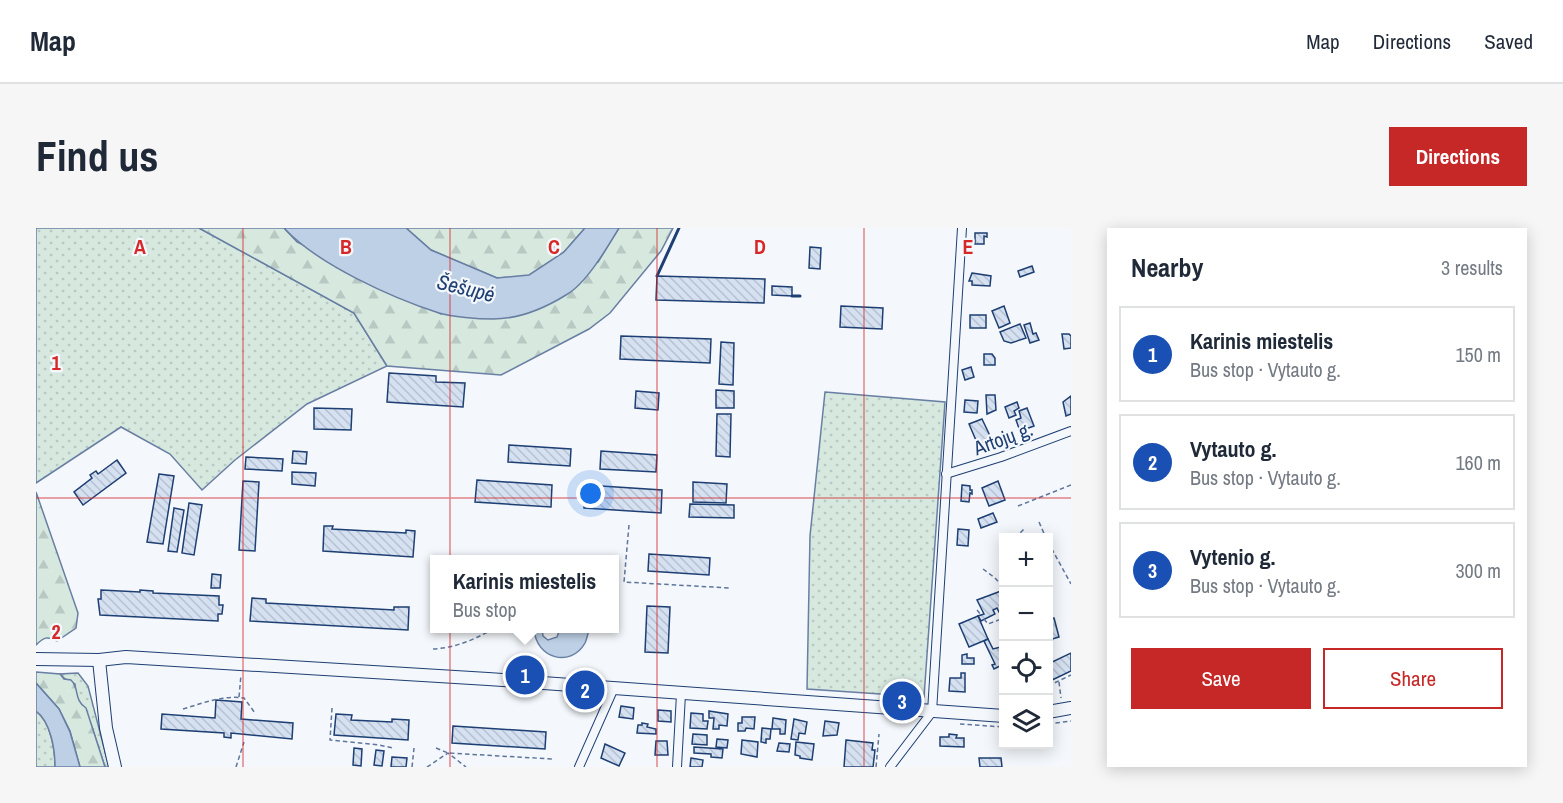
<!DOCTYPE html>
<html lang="en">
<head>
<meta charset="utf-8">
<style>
  :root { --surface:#fff; --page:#f6f6f7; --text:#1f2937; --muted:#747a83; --line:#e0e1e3; --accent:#c62828 }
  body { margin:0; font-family:"Archivo Narrow",sans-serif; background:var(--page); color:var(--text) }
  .controls { position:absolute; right:18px; bottom:18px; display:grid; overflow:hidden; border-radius:0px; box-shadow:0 3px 15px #0003 }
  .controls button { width:54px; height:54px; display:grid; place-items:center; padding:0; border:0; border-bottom:2px solid var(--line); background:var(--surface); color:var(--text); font:30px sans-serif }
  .you { position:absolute; left:555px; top:266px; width:21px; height:21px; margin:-15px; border:4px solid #fff; border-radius:50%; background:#1a73e8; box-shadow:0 0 0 9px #1a73e833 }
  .badge { display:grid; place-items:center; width:39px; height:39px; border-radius:50%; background:var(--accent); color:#fff; font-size:20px; font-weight:700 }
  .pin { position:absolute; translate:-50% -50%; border:3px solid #fff; box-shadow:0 2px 6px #0006 }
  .popup { position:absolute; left:394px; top:327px; width:189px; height:78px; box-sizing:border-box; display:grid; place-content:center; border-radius:0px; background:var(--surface); filter:drop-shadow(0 2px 4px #0005); font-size:20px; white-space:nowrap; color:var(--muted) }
  .popup b { font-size:22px; color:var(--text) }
  .popup::after { content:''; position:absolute; left:50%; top:100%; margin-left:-12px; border:12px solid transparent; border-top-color:var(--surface) }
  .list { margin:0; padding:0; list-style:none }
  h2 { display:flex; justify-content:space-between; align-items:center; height:78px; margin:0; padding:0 24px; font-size:26px }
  h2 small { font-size:20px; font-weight:400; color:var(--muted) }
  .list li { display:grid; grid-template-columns:39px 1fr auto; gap:18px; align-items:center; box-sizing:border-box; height:96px; margin:0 12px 12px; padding:0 12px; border:2px solid var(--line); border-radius:0px }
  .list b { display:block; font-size:22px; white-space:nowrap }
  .list p { margin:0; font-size:20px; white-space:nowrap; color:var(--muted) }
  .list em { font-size:20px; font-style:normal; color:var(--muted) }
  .actions { display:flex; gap:12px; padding:18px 24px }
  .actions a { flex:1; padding:14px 0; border:2px solid var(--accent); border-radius:0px; text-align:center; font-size:21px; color:var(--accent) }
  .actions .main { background:var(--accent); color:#fff }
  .icon { flex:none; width:33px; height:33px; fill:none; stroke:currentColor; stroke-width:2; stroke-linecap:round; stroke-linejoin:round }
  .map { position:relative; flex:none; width:1035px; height:539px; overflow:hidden; border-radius:0px }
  header { display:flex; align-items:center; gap:36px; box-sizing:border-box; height:84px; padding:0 30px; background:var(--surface); border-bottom:2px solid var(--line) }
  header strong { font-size:28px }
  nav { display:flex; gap:33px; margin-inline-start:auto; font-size:21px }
  .intro { display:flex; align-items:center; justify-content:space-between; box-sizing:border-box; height:144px; padding:0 36px }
  h1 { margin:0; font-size:42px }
  .button { padding:15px 27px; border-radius:0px; background:var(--accent); color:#fff; font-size:21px; font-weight:700 }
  main { display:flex; gap:36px; padding:0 36px }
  aside { flex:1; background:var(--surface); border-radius:0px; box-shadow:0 3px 15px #0003 }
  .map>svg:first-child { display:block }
</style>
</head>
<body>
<header>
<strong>Map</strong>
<nav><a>Map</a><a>Directions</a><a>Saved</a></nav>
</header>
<div class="intro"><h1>Find us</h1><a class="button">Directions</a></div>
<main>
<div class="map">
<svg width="1035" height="539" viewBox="0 0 1035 539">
  <defs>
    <pattern id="grass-dots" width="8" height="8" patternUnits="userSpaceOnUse" patternTransform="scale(1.5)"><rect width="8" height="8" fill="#d7e8df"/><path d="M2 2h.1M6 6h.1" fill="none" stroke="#b8c8c3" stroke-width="1.8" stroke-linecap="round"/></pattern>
    <pattern id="forest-firs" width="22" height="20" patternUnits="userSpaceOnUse" patternTransform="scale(1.5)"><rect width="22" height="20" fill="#d7e8df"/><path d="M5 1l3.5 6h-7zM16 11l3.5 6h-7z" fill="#b8c8c3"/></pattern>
    <pattern id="building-back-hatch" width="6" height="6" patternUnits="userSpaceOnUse" patternTransform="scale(1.5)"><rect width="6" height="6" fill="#d5e0f0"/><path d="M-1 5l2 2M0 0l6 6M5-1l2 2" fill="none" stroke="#b6c1d1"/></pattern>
  </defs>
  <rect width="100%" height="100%" fill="#f4f7fb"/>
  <g fill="url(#grass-dots)" stroke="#687fa3" stroke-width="1.5">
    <polygon points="0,0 163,0 318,85 351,138 271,176 199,232 166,262 134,226 85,199 0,255"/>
    <polygon points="789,164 909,174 888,469 771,461 774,308"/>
    <polygon points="42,445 52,458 73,539 69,539 55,496 40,468 39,456 29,451 24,446"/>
    <path d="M0 483C15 494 19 522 19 539H0Z"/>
  </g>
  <g fill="url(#forest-firs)" stroke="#687fa3" stroke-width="1.5">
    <polygon points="163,0 248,0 261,14 405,86 562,34 583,0 637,0 625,23 574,85 553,101 465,147 351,138 318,85"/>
    <polygon points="370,0 549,0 528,24 493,48 461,50 395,22"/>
    <path d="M0 264 42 385 40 400 21 413C11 408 8 409 0 417Z"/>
    <path d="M0 444 24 446 28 451 35 452C44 461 37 471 50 480L69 539H44L34 503 23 481 0 455Z"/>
  </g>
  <g fill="#bed0e5" stroke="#687fa3" stroke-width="1.5">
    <path d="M248 0H370L395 22 461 50 493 47 528 24 549 0H583C571 20 550 56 530 67 509 80 482 91 457 91 442 91 416 89 403 85 356 70 281 36 248 0Z"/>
    <path d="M498 401H506L507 408 512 412 521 409 524 401H553C552 405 551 411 549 415 535 440 500 431 498 401Z"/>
    <path d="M0 455 23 481 34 504 44 539H19C19 522 15 494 0 483Z"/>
  </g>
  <g fill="url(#building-back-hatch)" stroke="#1d3f73" stroke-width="1.5">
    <polygon points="939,5 951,5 951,9 948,8 948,16 939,16"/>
    <polygon points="774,19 785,20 784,41 773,40"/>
    <polygon points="996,38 998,44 984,49 982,43"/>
    <polygon points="936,45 955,48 954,58 936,57 936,53 933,53"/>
    <polygon points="621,48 729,51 728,75 620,72"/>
    <polygon points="736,58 756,59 756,68 736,67"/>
    <polygon points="805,78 847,80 846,101 804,99"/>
    <polygon points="968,78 974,95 963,100 956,83"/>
    <rect x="934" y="87" width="16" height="13"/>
    <polygon points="994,95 997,106 1000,105 1003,112 994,115 988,97"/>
    <polygon points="984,96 990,110 975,115 968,113 964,104"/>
    <polygon points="1026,106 1033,106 1035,108 1035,120 1028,121"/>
    <polygon points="585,108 675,111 674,135 584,131"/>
    <polygon points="685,114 698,115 697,157 683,156"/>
    <polygon points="948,126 956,126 959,130 959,137 948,137"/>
    <polygon points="935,139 938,149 929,152 926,142"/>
    <polygon points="353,145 400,148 400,154 429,155 427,179 351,174"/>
    <polygon points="680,162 698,163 698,180 680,180"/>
    <polygon points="600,163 623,165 622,182 599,180"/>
    <polygon points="950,167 959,167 960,182 951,186"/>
    <polygon points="1035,168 1035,186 1030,188 1027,174"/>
    <polygon points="929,172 942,173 941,185 928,184"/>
    <polygon points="981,174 983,180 978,183 980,187 973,190 969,179"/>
    <polygon points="278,180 316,181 315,202 278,201"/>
    <polygon points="991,180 998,198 984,203 980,192 985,190 983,183"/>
    <polygon points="681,186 695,186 694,229 680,228"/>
    <polygon points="946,191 956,212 942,217 933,196"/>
    <polygon points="473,217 535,221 534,238 472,234"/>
    <polygon points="257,223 271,224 270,236 256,235"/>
    <polygon points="565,223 621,227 620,244 564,241"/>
    <polygon points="210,229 247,231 246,243 209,241"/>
    <polygon points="81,232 90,245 47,277 38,264 56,250 54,247 60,243 62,246"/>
    <polygon points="256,244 280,245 279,258 256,256"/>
    <polygon points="123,246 138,248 127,316 111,314"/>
    <polygon points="441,252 516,257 515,279 439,274"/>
    <polygon points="207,253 223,254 219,323 203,322"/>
    <polygon points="962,253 969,272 953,278 946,260"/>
    <polygon points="657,254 691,256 690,275 657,274"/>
    <polygon points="550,257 626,262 625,285 548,280"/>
    <polygon points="926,257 934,258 934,262 936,262 936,266 934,265 933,274 925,273"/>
    <polygon points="153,275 166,277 158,327 146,325"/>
    <polygon points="654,276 698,277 698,290 653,289"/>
    <polygon points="138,280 148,282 141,324 132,323"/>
    <polygon points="957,285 961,294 945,300 942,291"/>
    <polygon points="288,298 297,298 296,301 370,305 370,302 379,303 377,329 287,323"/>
    <polygon points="922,301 933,302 932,318 921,317"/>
    <polygon points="613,326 674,330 673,347 612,343"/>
    <polygon points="176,346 185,347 184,360 175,360"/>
    <polygon points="65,362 104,364 104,362 117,363 117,365 183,368 183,377 187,377 186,386 182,386 182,393 64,387 62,371 65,371"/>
    <polygon points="965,363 967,368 965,368 968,382 963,384 961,380 957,382 959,386 945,393 942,388 948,386 941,372"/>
    <polygon points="216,370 230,371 230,375 358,382 358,379 373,379 372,402 214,393"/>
    <polygon points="611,378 634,379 632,425 609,424"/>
    <polygon points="942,388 952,411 933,419 923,396"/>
    <polygon points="1018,390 1023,409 1013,412 1012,391"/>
    <polygon points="952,411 957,421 965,419 965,417 968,415 968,436 958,441 956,437 959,436 948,413"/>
    <polygon points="1035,425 1035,443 1012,454 1012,436"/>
    <polygon points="931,426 931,430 938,430 938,436 926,436 926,427"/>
    <polygon points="925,445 929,445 929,464 913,463 914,450 925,450"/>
    <polygon points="180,472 206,474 205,491 257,495 256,511 195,505 195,510 188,509 188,505 125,501 126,486 179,490"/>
    <polygon points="585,478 598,480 597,491 583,489"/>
    <polygon points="622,482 635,483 635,494 622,493"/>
    <polygon points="673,483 692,486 691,498 683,497 683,501 677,501 678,490 673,490"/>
    <polygon points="655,485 667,486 667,493 672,493 671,501 654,500"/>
    <polygon points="300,486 316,487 315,492 356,494 356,491 373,492 372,512 298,507"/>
    <polygon points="706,489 719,489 718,501 710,500 709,503 702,503 702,495 706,495"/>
    <polygon points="737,490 750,492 749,506 744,506 744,501 736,501"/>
    <polygon points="758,491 771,494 769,506 763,505 762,512 755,511"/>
    <polygon points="789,493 803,495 801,507 787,508"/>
    <polygon points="606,495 612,496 611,499 620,501 620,506 601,505 602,497 606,497"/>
    <polygon points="417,498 510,504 509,521 416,515"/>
    <polygon points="726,500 735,501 734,511 730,511 730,515 725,514"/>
    <polygon points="657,506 671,507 671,517 656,516"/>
    <polygon points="913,506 921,507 920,510 928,510 928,519 904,518 904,509 913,509"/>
    <polygon points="681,511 692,512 691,520 680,519"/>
    <polygon points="706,512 722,514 721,529 705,526"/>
    <polygon points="810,512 837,515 836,522 839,522 837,539 808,539"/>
    <polygon points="620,513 631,513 632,527 619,527"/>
    <polygon points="760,514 778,516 776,532 764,530 764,528 759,527"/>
    <polygon points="743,515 754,516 753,524 741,523"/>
    <polygon points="569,516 589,525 583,538 565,530"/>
    <polygon points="658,519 687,521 686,530 675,529 675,526 658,525"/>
    <polygon points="318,520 326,521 325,538 317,537"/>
    <polygon points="340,522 348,523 346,538 338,537"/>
    <polygon points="356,529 371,530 370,539 355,539"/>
    <polygon points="655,530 667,532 666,539 654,539"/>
    <polygon points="943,530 965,530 966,539 944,539"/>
  </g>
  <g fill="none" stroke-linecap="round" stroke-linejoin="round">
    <defs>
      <g id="minor">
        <polyline points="910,246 965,229 1035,203"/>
        <polyline points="543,539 578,460"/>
        <polyline points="641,539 645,466"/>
        <polyline points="854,539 896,484 926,0"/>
      </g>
      <g id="primary">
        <polyline points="0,431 63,432 90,429 452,451 968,488"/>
        <polyline points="63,432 70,500 79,539"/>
        <polyline points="1012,484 1035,480"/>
      </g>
    </defs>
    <use href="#minor" stroke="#1d3f73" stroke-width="10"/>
    <use href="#primary" stroke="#1d3f73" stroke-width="14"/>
    <g stroke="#5e769c" stroke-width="1.5" stroke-dasharray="4.5 3" stroke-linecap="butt">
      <polyline points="982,278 1035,257"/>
      <polyline points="1003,294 1010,310"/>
      <polyline points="593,297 588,354 693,360"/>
      <polyline points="979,310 989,300"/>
      <polyline points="1012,314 1035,356"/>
      <polyline points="947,341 959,350 968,360"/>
      <polyline points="941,382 945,387"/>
      <polyline points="948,391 952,396 968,390"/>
      <path d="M397 421C419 420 440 411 459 400"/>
      <polyline points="1023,454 1025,470"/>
      <polyline points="1012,458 1035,447"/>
      <polyline points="203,469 205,447"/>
      <polyline points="296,480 294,512 343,517 357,520"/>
      <path d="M147 481C167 475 187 467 208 470L219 485"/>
      <polyline points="924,496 967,499"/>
      <polyline points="1012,496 1035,493"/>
      <polyline points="400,520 412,525 516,531"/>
      <polyline points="200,539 208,514"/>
      <polyline points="376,539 378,520"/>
      <polyline points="391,539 412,525 430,539"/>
      <polyline points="840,539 843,506"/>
    </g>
    <use href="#minor" stroke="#f4f7fb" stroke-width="8"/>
    <use href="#primary" stroke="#f4f7fb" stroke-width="12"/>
    <g stroke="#1d3f73" stroke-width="3">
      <polyline points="621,48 643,0"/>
      <polyline points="756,68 764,68"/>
    </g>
  </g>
  <path fill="none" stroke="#d62828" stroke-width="1.5" stroke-opacity="0.55" d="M207 0V539M414 0V539M621 0V539M828 0V539M0 270H1035"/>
  <g text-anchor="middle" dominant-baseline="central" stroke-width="4.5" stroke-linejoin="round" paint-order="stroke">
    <g font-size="20" fill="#1d3f73" stroke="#f4f7fb">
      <text transform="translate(967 210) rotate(-20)">Artojų g.</text>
    </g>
    <g font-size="21" font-style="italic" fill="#1d3f73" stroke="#f4f7fb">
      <text transform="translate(430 60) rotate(14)">Šešupė</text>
    </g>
  </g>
  <g font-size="20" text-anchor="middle" font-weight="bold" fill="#d62828" stroke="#f4f7fb" stroke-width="4.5" stroke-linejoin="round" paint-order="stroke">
    <text x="104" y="26">A</text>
    <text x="310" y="26">B</text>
    <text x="518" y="26">C</text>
    <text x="724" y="26">D</text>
    <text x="932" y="26">E</text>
    <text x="20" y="142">1</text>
    <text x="20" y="411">2</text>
  </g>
</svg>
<div class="controls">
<button>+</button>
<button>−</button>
<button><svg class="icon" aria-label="locate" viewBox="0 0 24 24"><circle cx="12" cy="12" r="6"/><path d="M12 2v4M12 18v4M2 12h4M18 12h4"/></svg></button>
<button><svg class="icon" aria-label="layers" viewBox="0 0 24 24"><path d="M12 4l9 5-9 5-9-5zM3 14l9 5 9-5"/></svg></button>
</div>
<div class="you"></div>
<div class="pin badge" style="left:489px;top:447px;background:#1a4fb4">1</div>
<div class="popup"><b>Karinis miestelis</b>Bus stop</div>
<div class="pin badge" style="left:549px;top:462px;background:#1a4fb4">2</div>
<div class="pin badge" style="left:866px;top:473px;background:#1a4fb4">3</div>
</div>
<aside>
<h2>Nearby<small>3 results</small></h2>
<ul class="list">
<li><span class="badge" style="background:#1a4fb4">1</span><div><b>Karinis miestelis</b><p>Bus stop · Vytauto g.</p></div><em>150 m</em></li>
<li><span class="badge" style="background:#1a4fb4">2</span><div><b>Vytauto g.</b><p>Bus stop · Vytauto g.</p></div><em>160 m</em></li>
<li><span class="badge" style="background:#1a4fb4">3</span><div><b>Vytenio g.</b><p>Bus stop · Vytauto g.</p></div><em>300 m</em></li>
</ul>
<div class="actions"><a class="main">Save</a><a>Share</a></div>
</aside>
</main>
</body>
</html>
